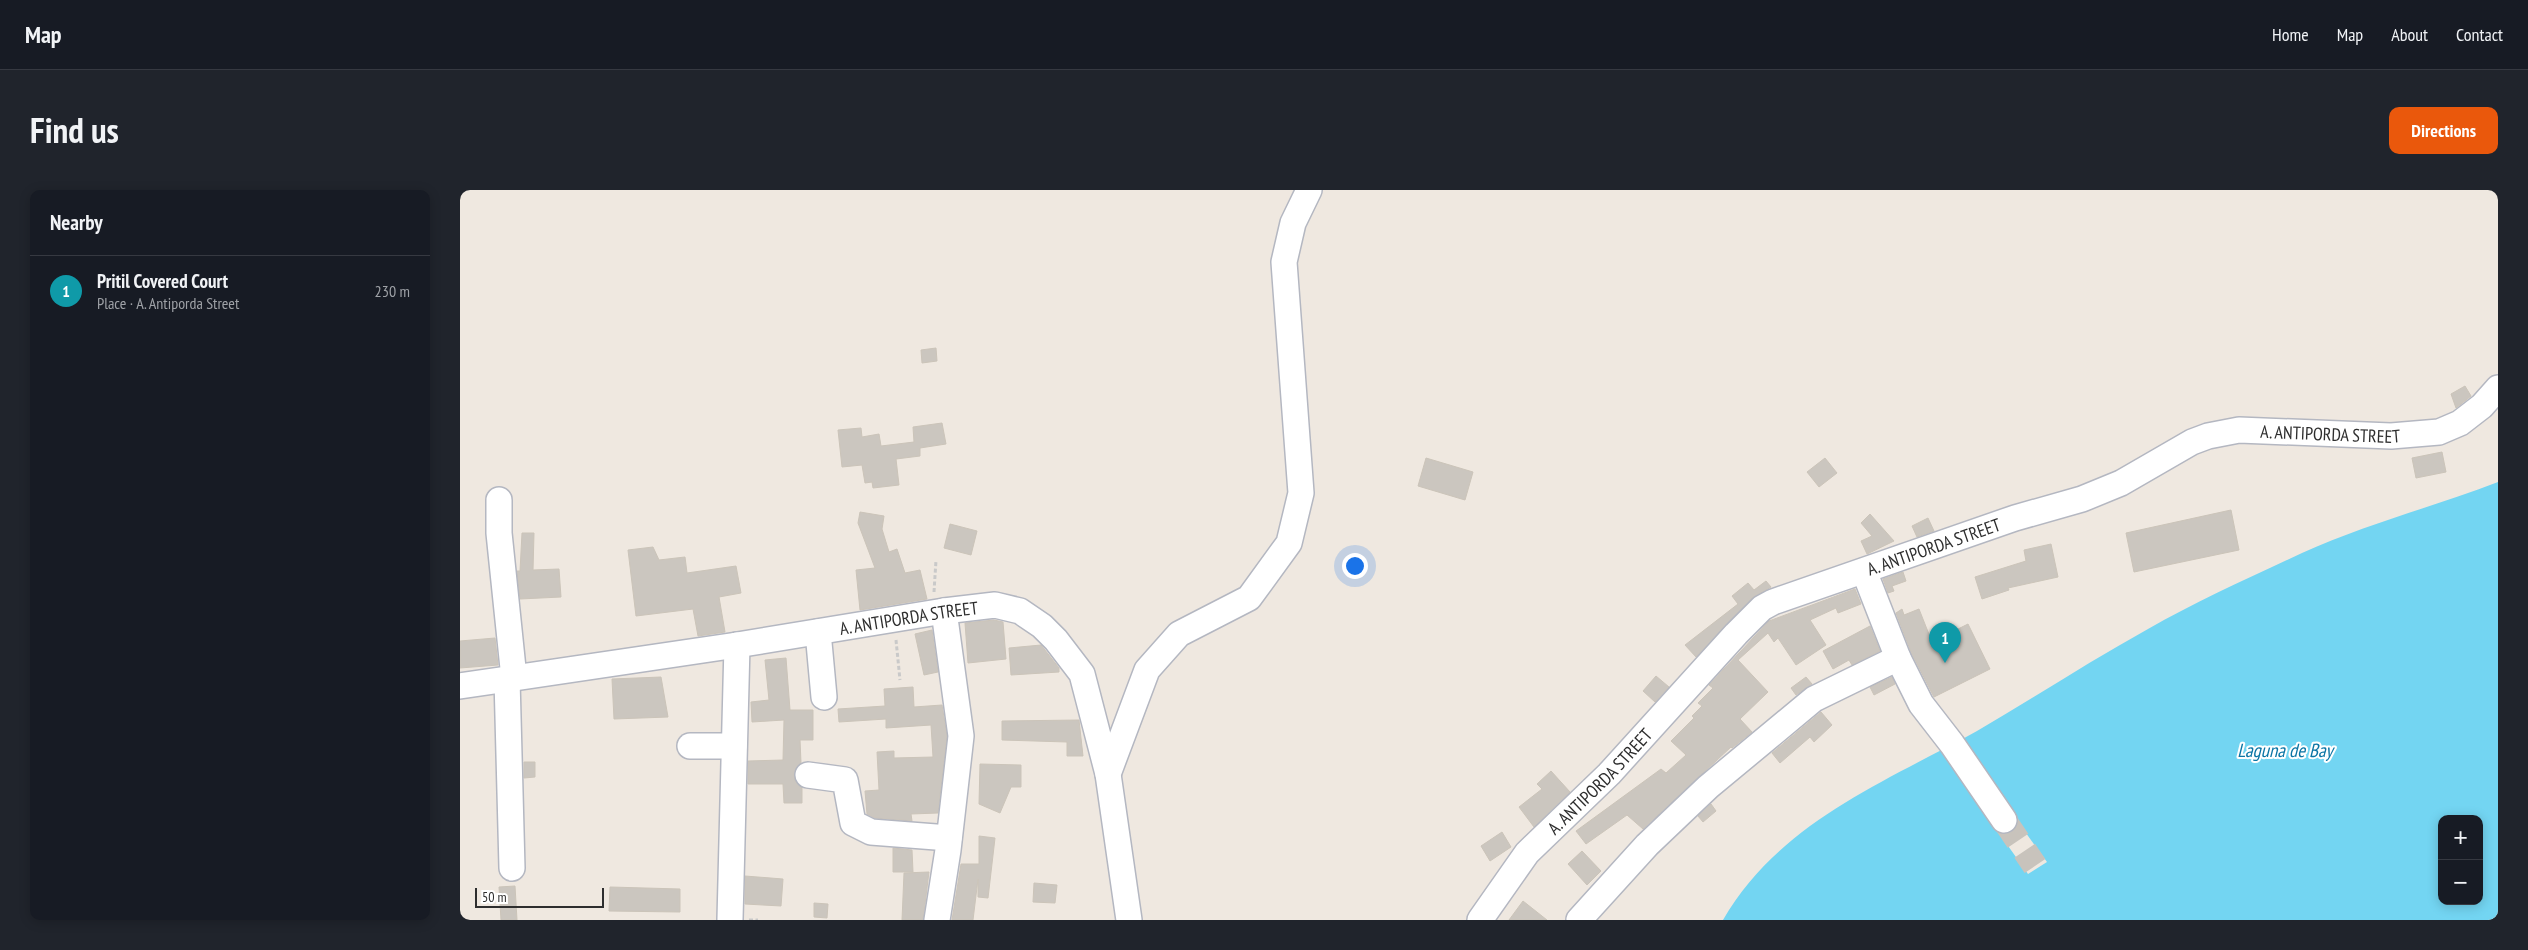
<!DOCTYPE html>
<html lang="en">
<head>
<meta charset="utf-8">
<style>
  :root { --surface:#171b24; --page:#20242c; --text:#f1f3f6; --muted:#9ea1a6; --line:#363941; --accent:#ea580c }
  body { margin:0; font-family:"PT Sans Narrow",sans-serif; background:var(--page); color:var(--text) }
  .controls { position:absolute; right:15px; bottom:15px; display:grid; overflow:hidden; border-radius:10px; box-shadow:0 2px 12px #0003 }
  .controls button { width:45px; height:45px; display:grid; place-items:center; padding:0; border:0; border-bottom:1px solid var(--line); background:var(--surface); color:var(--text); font:25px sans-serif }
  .scale { position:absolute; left:15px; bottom:12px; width:129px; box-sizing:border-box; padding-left:5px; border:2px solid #2e2e2e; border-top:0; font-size:14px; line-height:18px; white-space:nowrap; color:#2e2e2e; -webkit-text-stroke:4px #fff; paint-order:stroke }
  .you { position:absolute; left:894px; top:375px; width:18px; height:18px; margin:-12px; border:4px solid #fff; border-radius:50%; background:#1a73e8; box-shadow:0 0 0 8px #1a73e833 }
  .badge { display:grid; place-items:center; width:32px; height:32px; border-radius:50%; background:var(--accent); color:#fff; font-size:16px; font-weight:700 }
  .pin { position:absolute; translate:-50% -41px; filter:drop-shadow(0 1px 2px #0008) }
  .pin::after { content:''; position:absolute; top:26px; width:18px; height:15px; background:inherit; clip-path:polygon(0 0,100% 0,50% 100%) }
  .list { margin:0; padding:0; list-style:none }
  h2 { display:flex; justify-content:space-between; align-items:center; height:65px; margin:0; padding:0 20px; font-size:21px }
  h2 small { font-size:16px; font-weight:400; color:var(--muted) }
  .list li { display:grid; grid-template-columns:32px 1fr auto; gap:15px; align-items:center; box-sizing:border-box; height:70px; padding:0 20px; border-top:1px solid var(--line) }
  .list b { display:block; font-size:19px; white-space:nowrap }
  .list p { margin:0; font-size:16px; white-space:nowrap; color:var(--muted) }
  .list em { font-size:16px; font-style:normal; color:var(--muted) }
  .map { position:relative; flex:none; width:2038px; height:730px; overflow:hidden; border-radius:10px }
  header { display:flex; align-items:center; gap:30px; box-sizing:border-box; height:70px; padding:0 25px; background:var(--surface); border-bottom:1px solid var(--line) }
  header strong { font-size:24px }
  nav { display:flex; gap:28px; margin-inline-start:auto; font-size:18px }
  .intro { display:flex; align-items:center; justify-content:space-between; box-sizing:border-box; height:120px; padding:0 30px }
  h1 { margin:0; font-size:35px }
  .button { padding:12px 22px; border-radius:10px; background:var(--accent); color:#fff; font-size:18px; font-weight:700 }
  main { display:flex; gap:30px; padding:0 30px }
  aside { flex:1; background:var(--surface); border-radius:10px; box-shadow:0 2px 12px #0003 }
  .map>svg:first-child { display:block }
</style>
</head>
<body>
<header>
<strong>Map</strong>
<nav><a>Home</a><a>Map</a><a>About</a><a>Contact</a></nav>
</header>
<div class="intro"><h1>Find us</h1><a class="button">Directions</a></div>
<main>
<aside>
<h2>Nearby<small></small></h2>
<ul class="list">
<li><span class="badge" style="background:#0f9aa8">1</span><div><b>Pritil Covered Court</b><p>Place · A. Antiporda Street</p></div><em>230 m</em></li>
</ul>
</aside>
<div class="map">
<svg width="2038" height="730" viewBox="0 0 2038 730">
  <rect width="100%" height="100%" fill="#efe8e0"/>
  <path fill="#73d5f2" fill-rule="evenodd" d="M2038 292V730H1263C1319 633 1423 593 1517 541 1574 508 1630 471 1688 439 1737 411 1791 387 1842 363 1906 334 1973 317 2038 292ZM1982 629H2019V711H1982Z"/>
  <polygon fill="#efe8e0" points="1494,550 1558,642 1563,639 1587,672 1568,684 1546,653 1551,649 1487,554"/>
  <g fill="#cbc6bf" stroke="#cbc4b9">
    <polygon points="476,158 477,171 462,173 461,160"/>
    <polygon points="2005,196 2011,206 1996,218 1991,204"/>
    <polygon points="482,233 486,254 460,258 460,266 436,269 439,295 413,298 412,292 405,293 402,275 382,277 378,240 401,238 402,247 419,244 421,256 454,252 453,237"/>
    <polygon points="1982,262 1986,282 1956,288 1952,268"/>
    <polygon points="966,268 1013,282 1005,310 958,296"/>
    <polygon points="1365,268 1377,283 1359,297 1347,282"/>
    <polygon points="1771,320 1779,360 1674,382 1666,343"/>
    <polygon points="400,322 424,326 422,339 429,362 437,359 445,383 460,380 467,409 400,420 396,380 415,378 398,333"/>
    <polygon points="1410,324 1434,351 1407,364 1401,351 1412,346 1401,333"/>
    <polygon points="1468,328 1474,341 1457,347 1452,336"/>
    <polygon points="490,334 517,341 511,365 484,358"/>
    <polygon points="62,343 74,343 73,380 99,379 101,407 60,409 57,381 60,381"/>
    <polygon points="1591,354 1598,387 1548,398 1549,400 1522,409 1515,387 1566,371 1564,360"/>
    <polygon points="193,357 199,370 225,367 227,383 276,376 281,403 259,407 265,442 238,446 233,419 176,426 168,360"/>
    <polygon points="1443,382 1446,391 1432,396 1434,401 1428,403 1423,389"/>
    <polygon points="1306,391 1311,397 1292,408 1236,467 1225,455 1278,414 1272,406 1288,393 1294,400"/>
    <polygon points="1395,399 1401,414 1378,423 1376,418 1350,430 1366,455 1336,475 1318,448 1314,452 1308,443 1278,470 1308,502 1280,529 1292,542 1272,558 1271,557 1183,639 1167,625 1126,654 1116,641 1201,579 1206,583 1226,565 1211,551 1234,528 1232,526 1242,516 1238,513 1253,498 1249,495 1309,431"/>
    <polygon points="1442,419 1444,425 1459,419 1472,452 1508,434 1530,479 1474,507 1451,462 1436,423"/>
    <polygon points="534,430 543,432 546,469 508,473 505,433"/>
    <polygon points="1410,436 1420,461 1392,475 1389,470 1373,479 1363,461"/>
    <polygon points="472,440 478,482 464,485 455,444"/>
    <polygon points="35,448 38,475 0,478 0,451"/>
    <polygon points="581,455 599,478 599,482 551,485 549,458"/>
    <polygon points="326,468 330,520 353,520 353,550 340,550 341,573 334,584 335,591 342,597 342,613 324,613 323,594 288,594 288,571 323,570 324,530 292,532 291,512 309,510 305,470"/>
    <polygon points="1196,486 1209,497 1195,512 1183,501"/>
    <polygon points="201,487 208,527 154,529 152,489"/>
    <polygon points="1346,487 1352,494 1336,505 1331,498"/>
    <polygon points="1432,487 1435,494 1414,505 1410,497"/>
    <polygon points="453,497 454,517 482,515 487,546 478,623 451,624 452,631 415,628 407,624 405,601 419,600 417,562 434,561 434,568 473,567 471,535 426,538 426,529 379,532 378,519 425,516 424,499"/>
    <polygon points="1361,522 1372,535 1354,552 1350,547 1320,573 1312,563"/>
    <polygon points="619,530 623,566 607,566 607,552 542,550 542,531"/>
    <polygon points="64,572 75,572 75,587 64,588"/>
    <polygon points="520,574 561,575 561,597 551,597 540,623 519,614"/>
    <polygon points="1091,581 1110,602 1074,637 1059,617 1082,599 1077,594"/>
    <polygon points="1251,614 1256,621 1243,632 1238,626"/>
    <polygon points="1042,642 1051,657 1030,671 1021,656"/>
    <polygon points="519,646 535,648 528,708 518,707 518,689 513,730 492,730 501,674 519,674"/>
    <polygon points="433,658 452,660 453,682 433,682"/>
    <polygon points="1122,661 1141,681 1127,695 1108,674"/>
    <polygon points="469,682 463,730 442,730 444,683"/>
    <polygon points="285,686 323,689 321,716 285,714"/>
    <polygon points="574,693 597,695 595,713 573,712"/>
    <polygon points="55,696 57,730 41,730 39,697"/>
    <polygon points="150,697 220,699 220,722 149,721"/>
    <polygon points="1063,711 1087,730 1049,730"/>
    <polygon points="354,713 368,714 367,728 354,727"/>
  </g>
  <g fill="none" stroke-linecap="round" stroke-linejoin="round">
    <polyline stroke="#c8c3bc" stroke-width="25" stroke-dasharray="25 12" stroke-linecap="butt" points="1544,630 1575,676"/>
    <defs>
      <g id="minor">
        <polyline points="39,310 39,343 54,488"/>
        <polyline points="1404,381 1438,468 1461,514 1492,554 1544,630"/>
        <polyline points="358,442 364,507"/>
        <polyline points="47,489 52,678"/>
        <path id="s1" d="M0 496 277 455 484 421 535 415 560 421 582 436 596 450 622 484 648 584 669 730"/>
        <polyline points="230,556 274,556"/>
        <polyline points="648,584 687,480 719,444 789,408 829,353 841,303 824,72 833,33 849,0"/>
        <polyline points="348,585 385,590 393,633 411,642 489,648"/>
        <polyline points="270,729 277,455"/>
        <polyline points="477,730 488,660 501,546 484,421"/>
        <path id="s2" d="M1020 730 1067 663 1149 584 1276 444 1302 418 1313 412 1555 328 1622 309 1661 293 1732 252 1748 246 1779 240 1931 246 1979 242 2000 233 2022 216 2038 198"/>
        <polyline points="1119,730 1187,655 1248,597 1354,509 1438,468"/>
      </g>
    </defs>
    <use href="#minor" stroke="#b4b7c1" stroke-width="28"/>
    <g stroke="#c9c9c9" stroke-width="3" stroke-dasharray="4 2.5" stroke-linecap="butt">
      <polyline points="474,402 476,370"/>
      <polyline points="436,450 440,490"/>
      <polyline points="289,730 298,730"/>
    </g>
    <use href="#minor" stroke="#fff" stroke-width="25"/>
  </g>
  <g text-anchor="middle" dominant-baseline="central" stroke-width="4" stroke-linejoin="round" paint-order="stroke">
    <g font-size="18" fill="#2e2e2e" stroke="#fff">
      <text stroke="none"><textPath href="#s2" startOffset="1024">A. ANTIPORDA STREET</textPath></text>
      <text stroke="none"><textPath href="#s2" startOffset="604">A. ANTIPORDA STREET</textPath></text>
      <text stroke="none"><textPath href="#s1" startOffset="454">A. ANTIPORDA STREET</textPath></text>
      <text stroke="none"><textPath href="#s2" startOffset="184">A. ANTIPORDA STREET</textPath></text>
    </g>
    <g font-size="19" font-style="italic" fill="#0b75a5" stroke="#fff">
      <text x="1825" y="560">Laguna de Bay</text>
    </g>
  </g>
</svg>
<div class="controls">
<button>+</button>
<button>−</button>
</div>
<div class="scale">50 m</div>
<div class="you"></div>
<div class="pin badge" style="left:1485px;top:473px;background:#0f9aa8">1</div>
</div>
</main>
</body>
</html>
